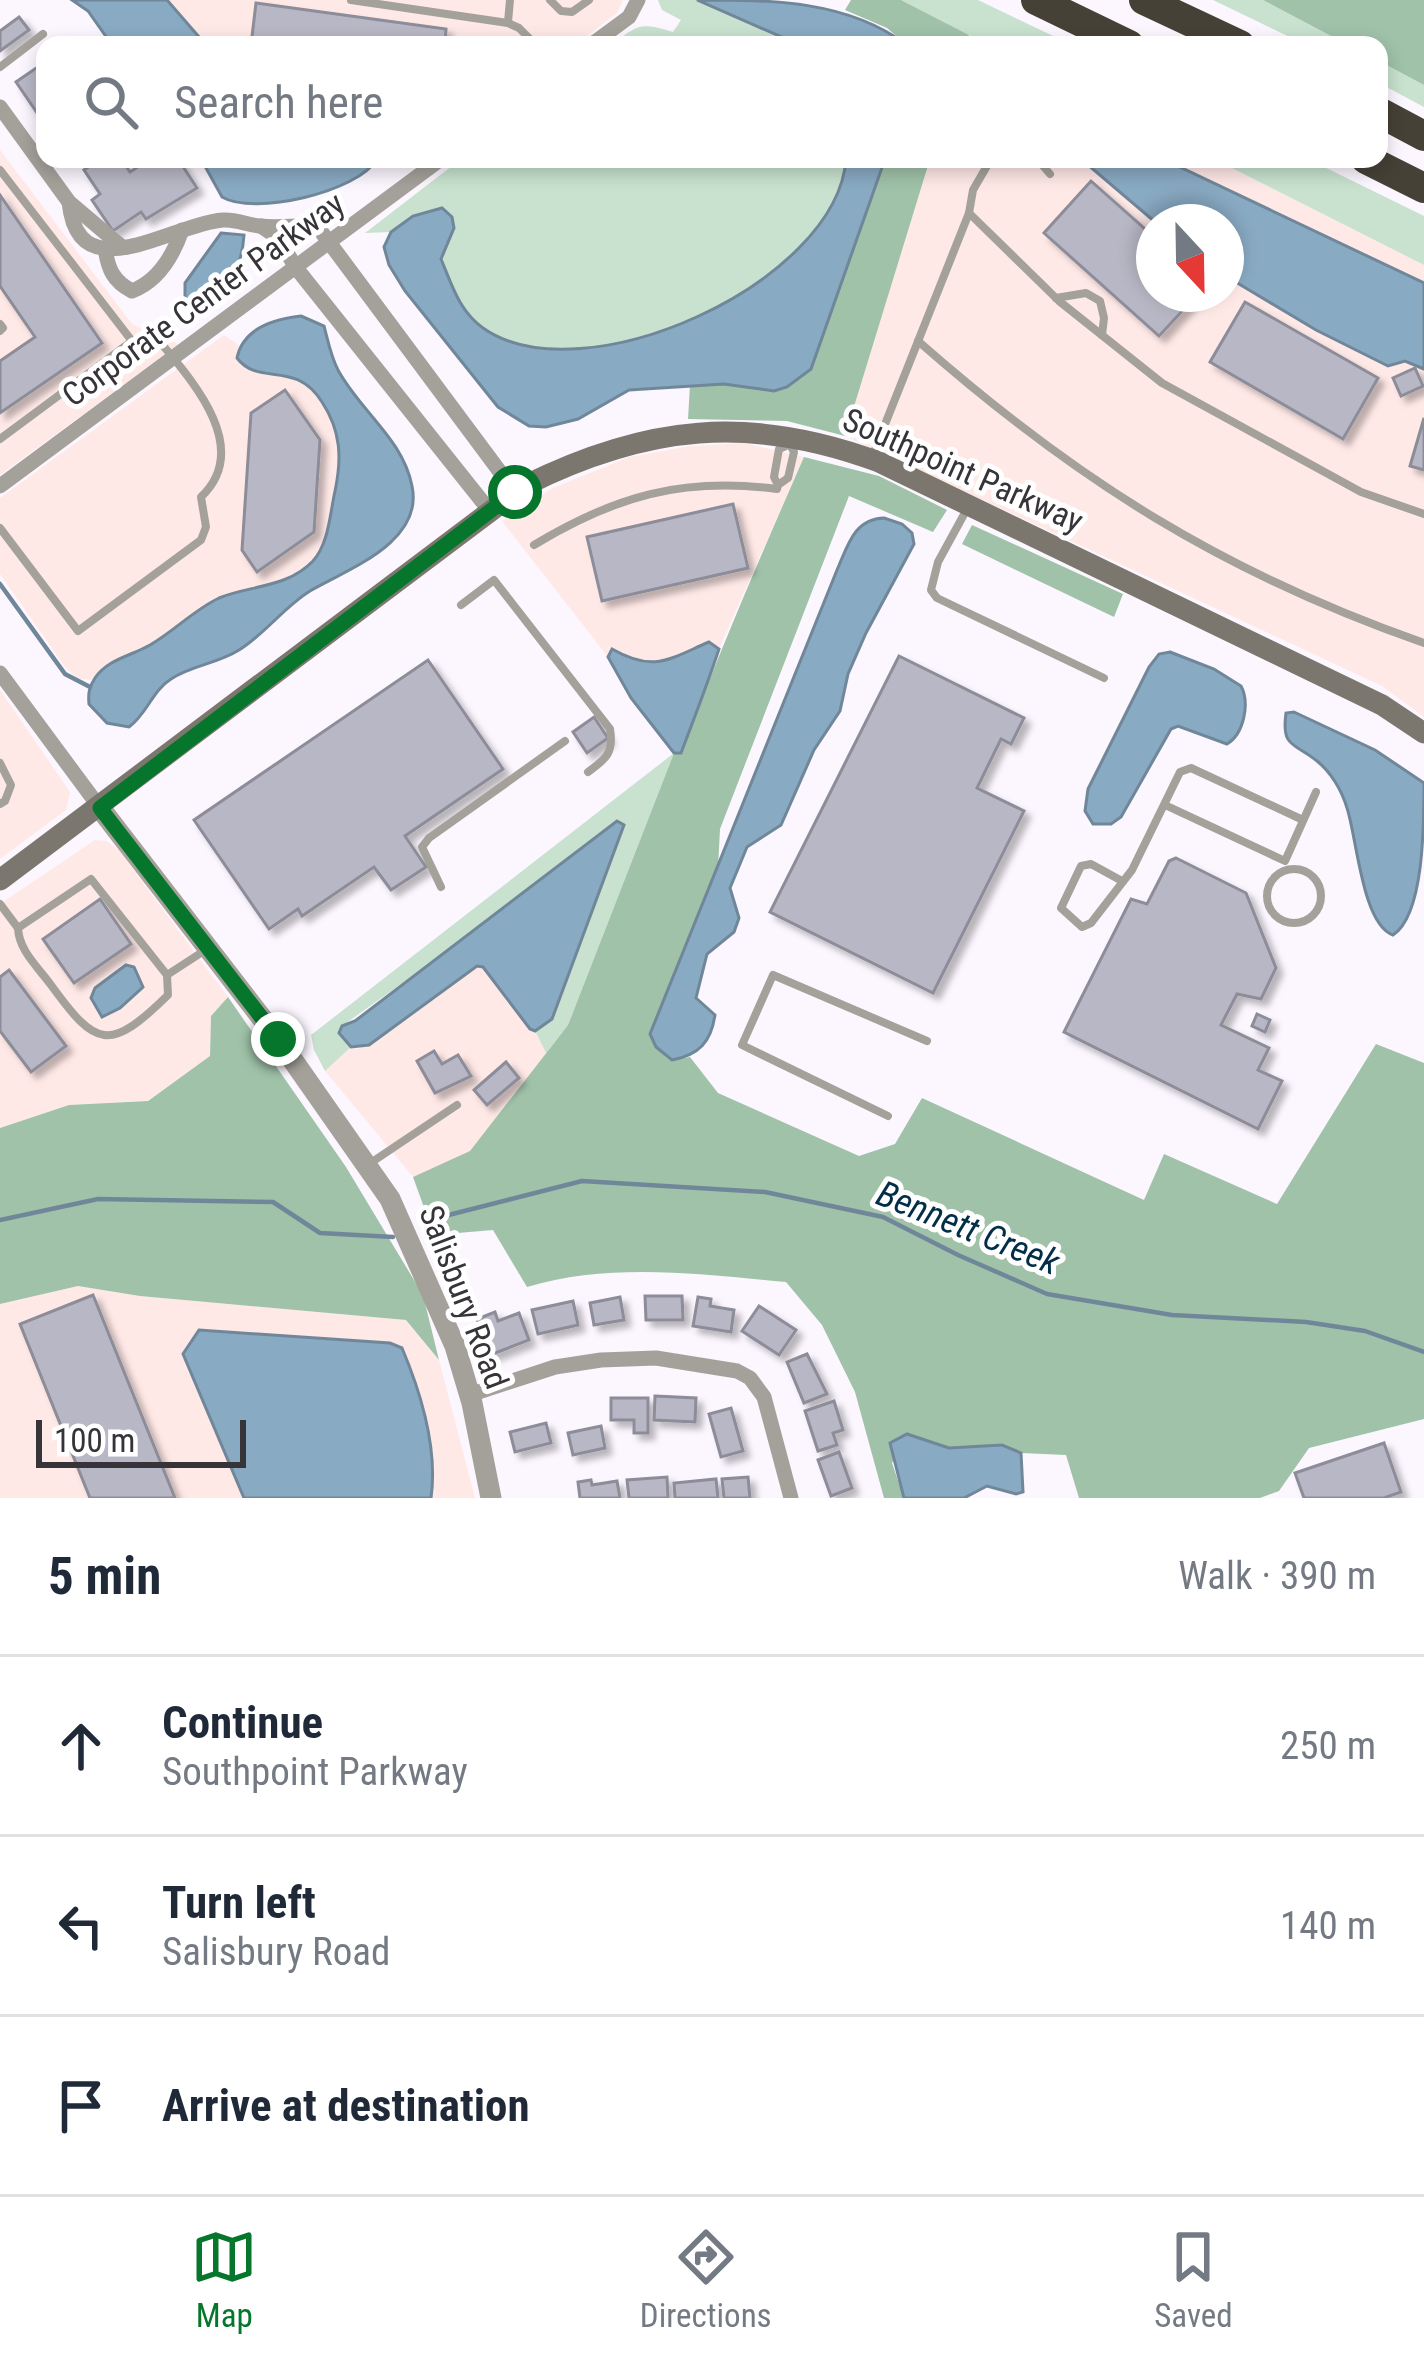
<!DOCTYPE html>
<html lang="en">
<head>
<meta charset="utf-8">
<style>
  :root { --surface:#fff; --page:#f2f2f3; --text:#1f2937; --muted:#747a83; --line:#e0e1e3; --accent:#05762b }
  body { margin:0; font-family:"Roboto Condensed",sans-serif; background:var(--page); color:var(--text) }
  .compass { position:absolute; left:1136px; top:204px; width:108px; height:108px; border-radius:50%; background:var(--surface); box-shadow:0 6px 18px #0003; rotate:158deg }
  .scale { position:absolute; left:36px; bottom:30px; width:210px; box-sizing:border-box; padding-left:12px; border:6px solid #373439; border-top:0; font-size:33px; line-height:42px; white-space:nowrap; color:#373439; -webkit-text-stroke:9px #fff; paint-order:stroke }
  .stop { position:absolute; width:36px; height:36px; margin:-27px; border:9px solid #05762b; border-radius:50%; background:#fff }
  .stop.end { background:#05762b; border-color:#fff; box-shadow:0 3px 12px #0008 }
  .list { margin:0; padding:0; list-style:none }
  h2 { display:flex; justify-content:space-between; align-items:center; height:156px; margin:0; padding:0 48px; font-size:51px }
  h2 small { font-size:39px; font-weight:400; color:var(--muted) }
  .list li { display:grid; grid-template-columns:78px 1fr auto; gap:36px; align-items:center; box-sizing:border-box; height:180px; padding:0 48px; border-top:3px solid var(--line) }
  .list b { display:block; font-size:45px; white-space:nowrap }
  .list p { margin:0; font-size:39px; white-space:nowrap; color:var(--muted) }
  .list em { font-size:39px; font-style:normal; color:var(--muted) }
  .icon { flex:none; width:66px; height:66px; fill:none; stroke:currentColor; stroke-width:2; stroke-linecap:round; stroke-linejoin:round }
  .map { position:relative; flex:none; width:1424px; height:1498px; overflow:hidden }
  .search { position:absolute; background:var(--surface); box-shadow:0 6px 18px #0003; left:36px; right:36px; top:36px; height:132px; display:flex; align-items:center; gap:30px; box-sizing:border-box; padding:0 42px; border-radius:24px; color:var(--muted); font-size:45px }
  .sheet { height:696px; background:var(--surface) }
  nav { display:flex; justify-content:space-around; align-items:center; box-sizing:border-box; height:168px; border-top:3px solid var(--line); background:var(--surface); font-size:33px; color:var(--muted) }
  nav a { display:grid; justify-items:center; gap:6px }
  nav .on { color:var(--accent) }
  .map>svg:first-child { display:block }
</style>
</head>
<body>
<div class="map">
<svg width="1424" height="1498" viewBox="0 0 1424 1498">
  <defs>
    <filter id="shadow"><feDropShadow dx="6" dy="6" stdDeviation="3" flood-color="#0004"/></filter>
  </defs>
  <rect width="100%" height="100%" fill="#fcf6fe"/>
  <g fill="#ffe9e7" fill-rule="evenodd">
    <polygon points="167,0 623,0 617,13 575,45 206,45"/>
    <polygon points="0,150 132,324 141,328 156,327 178,345 0,475"/>
    <path d="M930 159H1214L1424 265V717L1382 686 845 436ZM1154 222H1226V294H1154Z"/>
    <polygon points="224,335 239,345 237,358 259,372 283,373 301,379 314,390 326,408 338,438 341,463 324,544 313,561 276,584 215,600 147,647 97,674 93,680 78,679 65,667 0,574 0,498"/>
    <polygon points="744,443 804,457 719,649 709,642 657,664 635,662 613,649 608,657 502,521 553,488 629,457 691,446"/>
    <polygon points="0,690 70,792 66,810 0,859"/>
    <polygon points="95,840 106,841 118,849 228,997 211,1016 210,1056 147,1101 69,1105 0,1128 0,904"/>
    <polygon points="477,965 483,967 535,1031 546,1053 470,1152 413,1177 325,1071 351,1047 358,1049"/>
    <polygon points="78,1286 140,1296 406,1320 439,1360 475,1498 0,1498 0,1304"/>
  </g>
  <g fill="#c8e2cf">
    <path d="M658 0H697L800 45H611C639 24 640 22 673 32L681 20 662 10Z"/>
    <polygon points="901,0 978,0 1072,45 988,45"/>
    <polygon points="1213,0 1263,0 1348,45 1306,45"/>
    <polygon points="1379,61 1424,85 1424,107 1379,83"/>
    <path d="M461 159H846C837 283 581 398 483 328 459 310 452 285 441 258L451 239 413 216 391 232 365 233Z"/>
    <polygon points="1214,159 1308,159 1424,216 1424,265"/>
    <polygon points="674,753 568,1025 546,1053 535,1031 552,1019 623,826 342,1026 340,1033 351,1047 325,1071 314,1050 311,1035"/>
  </g>
  <g fill="#a0c2a9">
    <polygon points="851,0 901,0 969,35 966,45 907,45 887,28 845,10"/>
    <polygon points="1263,0 1424,0 1424,85 1379,61 1379,45 1348,45"/>
    <polygon points="885,159 930,159 845,436 787,421 688,419 690,385 724,384 774,391 810,369"/>
    <path d="M804 457 879 476 947 510 933 532 849 496 720 829 718 868 650 1034 672 1060 690 1057 718 1093 859 1156 895 1144 922 1098 1144 1200 1164 1154 1277 1204 1376 1044 1424 1063V1419L1309 1448 1279 1491 1260 1498H1079L1066 1455 1021 1453 1002 1445 949 1448 907 1434 892 1463 904 1498H884L855 1392 822 1325 786 1282C701 1274 609 1262 527 1287L493 1230 434 1235 413 1177 470 1151 568 1025 674 753H681C718 655 761 555 804 457Z"/>
    <polygon points="972,525 1123,594 1114,617 962,544"/>
    <polygon points="228,997 346,1167 423,1295 439,1360 406,1320 140,1296 78,1286 0,1304 0,1128 69,1105 148,1101 210,1056 211,1016"/>
  </g>
  <g fill="#89aac3" stroke="#70879a" stroke-width="3">
    <polygon points="72,0 167,0 206,45 112,45 88,11"/>
    <path d="M697 0C772 0 847 0 907 45H800Z"/>
    <path d="M201 159H377C358 192 254 216 222 197Z"/>
    <path d="M846 159H885L811 369 787 387 774 391 724 384 629 390 578 419 546 427 529 426 498 407 405 291 389 265 384 247 391 232 413 216 442 208 452 217 454 228 441 259C452 285 459 311 483 328 582 398 837 283 846 159Z"/>
    <polygon points="1081,159 1163,159 1424,283 1424,369 1405,361 1388,366 1316,330 1234,281 1226,276 1226,222 1155,222"/>
    <path d="M221 233 244 235C242 266 227 301 195 306L185 298V283Z"/>
    <path d="M301 316 324 326C328 341 331 357 338 370 360 411 403 439 412 486 424 542 348 569 310 591 284 607 265 634 239 650 217 664 192 665 171 679 152 691 147 714 129 727L107 723 89 704C88 694 89 687 95 678 108 659 131 656 150 645 174 631 194 610 219 598 251 585 287 588 313 561 329 543 330 513 335 491 342 458 341 431 322 402 295 359 259 387 237 358 243 328 274 319 301 316Z"/>
    <path d="M884 518 902 524 912 533 914 544 866 633 848 674 840 711 814 750 781 825 747 847 730 888 739 918 734 932 707 954 696 998 715 1015C711 1042 699 1055 672 1060L656 1047 650 1034 837 570C848 545 854 519 884 518Z"/>
    <path d="M709 642 719 649C707 685 694 719 681 753H674L631 698 608 657 612 649C654 673 669 659 709 642Z"/>
    <path d="M1170 652 1214 669 1241 686C1250 703 1244 734 1227 744L1178 726 1171 729 1121 817 1111 824H1093L1085 811 1088 789 1149 667 1159 654Z"/>
    <path d="M1294 712 1375 750 1424 783C1424 825 1424 915 1393 935 1362 924 1357 838 1347 808 1342 791 1331 772 1317 761 1295 743 1281 748 1286 713Z"/>
    <polygon points="617,821 624,825 552,1019 535,1031 530,1029 483,967 477,966 369,1045 351,1047 339,1033 342,1026 355,1021"/>
    <polygon points="126,965 134,967 143,987 120,1008 102,1017 91,998 95,988"/>
    <path d="M199 1330 390 1343 402 1348C421 1393 438 1448 431 1498H244L183 1354Z"/>
    <polygon points="907,1434 949,1448 1002,1445 1021,1453 1023,1492 1016,1494 987,1486 964,1498 904,1498 890,1443"/>
  </g>
  <g fill="none" stroke-linecap="round" stroke-linejoin="round">
    <g stroke="#70879a" stroke-width="4.5">
      <polyline points="0,584 65,674 90,687"/>
      <polyline points="0,1220 98,1199 273,1202 320,1233 393,1237"/>
      <polyline points="421,1222 582,1181 765,1192 883,1217 958,1255 1047,1294 1172,1315 1306,1322 1365,1331 1424,1352"/>
    </g>
  </g>
  <g fill="#b8b7c5" stroke="#8d8c99" stroke-width="3" filter="url(#shadow)">
    <polygon points="256,3 446,29 445,45 251,45"/>
    <polygon points="19,17 29,30 0,51 0,31"/>
    <polygon points="45,62 45,113 40,117 16,82"/>
    <polygon points="100,159 121,159 130,172 150,159 178,159 197,188 146,219 141,212 113,231 92,200 100,194 84,170"/>
    <polygon points="1091,181 1154,237 1154,294 1198,294 1159,336 1044,233"/>
    <polygon points="0,195 102,343 0,413 0,361 35,337 0,286"/>
    <polygon points="1245,302 1378,378 1343,439 1210,362"/>
    <polygon points="1415,368 1423,386 1401,396 1393,378"/>
    <polygon points="285,390 320,440 314,532 257,572 242,550 251,413"/>
    <polygon points="1424,418 1424,470 1410,466"/>
    <polygon points="733,504 748,568 602,601 587,537"/>
    <polygon points="899,656 1024,718 1011,744 1001,739 977,788 1024,811 933,993 770,912"/>
    <polygon points="428,660 503,769 405,836 426,867 391,890 374,867 302,916 298,909 269,929 194,820"/>
    <polygon points="594,717 608,738 587,753 573,732"/>
    <polygon points="1176,858 1246,893 1276,968 1261,999 1237,994 1221,1025 1269,1048 1258,1070 1282,1081 1258,1129 1064,1032 1131,899 1147,904 1169,861"/>
    <polygon points="100,899 131,944 74,983 43,939"/>
    <polygon points="9,970 66,1046 31,1072 0,1031 0,977"/>
    <polygon points="1257,1014 1270,1020 1265,1032 1252,1026"/>
    <polygon points="434,1051 442,1064 458,1055 471,1076 435,1093 417,1061"/>
    <polygon points="506,1062 519,1078 487,1105 474,1090"/>
    <polygon points="93,1295 175,1498 90,1498 20,1324"/>
    <polygon points="645,1296 682,1296 683,1320 646,1320"/>
    <polygon points="620,1297 624,1320 594,1325 590,1303"/>
    <polygon points="698,1297 711,1299 710,1306 734,1310 731,1332 693,1326"/>
    <polygon points="573,1301 578,1325 538,1334 532,1310"/>
    <polygon points="759,1306 796,1330 779,1355 742,1331"/>
    <polygon points="495,1312 498,1321 519,1313 529,1340 490,1355 477,1319"/>
    <polygon points="807,1354 827,1394 804,1403 787,1362"/>
    <polygon points="655,1396 696,1398 695,1422 654,1420"/>
    <polygon points="611,1398 648,1398 648,1433 634,1433 634,1420 611,1420"/>
    <polygon points="834,1401 843,1430 833,1433 837,1445 818,1451 805,1411"/>
    <polygon points="731,1408 743,1451 721,1457 709,1414"/>
    <polygon points="546,1423 551,1443 515,1452 510,1432"/>
    <polygon points="601,1426 605,1448 573,1455 568,1433"/>
    <polygon points="1384,1443 1401,1492 1384,1498 1304,1498 1295,1473"/>
    <polygon points="839,1452 852,1488 831,1496 818,1460"/>
    <polygon points="667,1477 668,1498 629,1498 627,1480"/>
    <polygon points="748,1477 750,1498 724,1498 722,1479"/>
    <polygon points="716,1479 718,1498 675,1498 674,1483"/>
    <polygon points="591,1480 592,1485 617,1481 620,1498 580,1498 578,1482"/>
  </g>
  <g fill="none" stroke-linecap="round" stroke-linejoin="round">
    <g stroke="#a4a19b" stroke-width="8">
      <polyline points="351,0 508,23 519,28 536,45"/>
      <polyline points="550,0 561,11 572,12 589,0"/>
      <polyline points="508,22 510,0"/>
      <polyline points="0,67 43,34"/>
      <polyline points="1037,159 1050,174"/>
      <path d="M0 170 132 341 155 336C190 378 254 447 201 497L206 527 201 540 78 631 0 528"/>
      <polyline points="969,213 973,190 991,159"/>
      <polyline points="1056,298 1086,293 1100,301 1104,318 1102,335"/>
      <polyline points="0,324 3,328 0,331"/>
      <path d="M918 341C1077 481 1224 573 1424 643"/>
      <polyline points="0,439 132,341"/>
      <polyline points="788,445 779,449 774,477 778,485 788,478 794,452 789,443"/>
      <polyline points="872,457 969,213 1059,301 1162,383 1361,492 1424,514"/>
      <polyline points="968,507 938,562 931,590 937,598 1104,678"/>
      <path d="M534 545C615 496 682 477 777 489L778 485"/>
      <path d="M461 605 494 580 610 729C614 753 606 759 588 772"/>
      <polyline points="0,763 11,785 5,801 0,804"/>
      <polyline points="1165,805 1285,861 1316,792"/>
      <circle cx="1294" cy="896" r="27"/>
      <polyline points="1122,881 1091,864 1081,866 1061,908 1082,927 1091,923 1132,870 1180,772 1191,768 1303,820"/>
      <polyline points="441,887 422,847 429,838 565,741"/>
      <polyline points="0,904 18,928 91,879 167,975 207,949"/>
      <path d="M18 928C19 951 38 967 51 985 96 1047 109 1053 168 995L167 975"/>
      <polyline points="888,1116 742,1045 773,975 927,1041"/>
      <polyline points="369,1164 457,1105"/>
    </g>
    <g stroke="#a4a19b" stroke-width="15">
      <polyline points="591,45 629,17 638,0"/>
      <polyline points="0,107 69,202 122,247"/>
      <path d="M69 202C78 293 171 224 223 220 236 219 247 225 260 226 279 228 298 225 317 226L515 492"/>
      <polyline points="261,226 277,237 297,269 489,510"/>
      <path d="M105 248C108 269 113 281 132 291 158 281 173 256 182 230"/>
      <polyline points="0,486 441,159"/>
      <polyline points="0,673 100,808"/>
      <polyline points="469,1395 555,1367 601,1360 656,1358 737,1371 750,1378 764,1397 791,1498"/>
    </g>
    <polyline stroke="#a4a19b" stroke-width="21" points="100,808 278,1039 390,1199 455,1346 472,1403 491,1498"/>
    <path stroke="#7b776f" stroke-width="21" d="M0 880 524 486C646 425 750 414 879 462L1382 705 1424 733"/>
    <g stroke="#464136" stroke-width="30">
      <polyline points="1036,0 1129,45"/>
      <polyline points="1144,0 1240,45"/>
      <polyline points="1379,112 1424,136"/>
      <polyline points="1366,159 1424,188"/>
    </g>
  </g>
  <g fill="none" stroke-linecap="round" stroke-linejoin="round">
    <polyline stroke="#05762b" stroke-width="15" points="278,1039 100,808 515,492"/>
  </g>
  <g text-anchor="middle" dominant-baseline="central" stroke-width="10" stroke-linejoin="round" paint-order="stroke">
    <g font-size="33" fill="#373439" stroke="#fff">
      <text transform="translate(203 299) rotate(-36)">Corporate Center Parkway</text>
      <text transform="translate(963 470) rotate(24)">Southpoint Parkway</text>
      <text transform="translate(464 1297) rotate(69)">Salisbury Road</text>
    </g>
    <g font-size="36" font-style="italic" fill="#022e48" stroke="#fff">
      <text transform="translate(968 1228) rotate(22)">Bennett Creek</text>
    </g>
  </g>
</svg>
<svg class="compass" viewBox="-18 -18 36 36"><path d="M0-13l5 13h-10z" fill="#e53935"/><path d="M0 13l5-13h-10z" fill="#747a83"/></svg>
<div class="scale">100 m</div>
<div class="stop" style="left:515px;top:492px"></div>
<div class="stop end" style="left:278px;top:1039px"></div>
<div class="search"><svg class="icon" aria-label="search" viewBox="0 0 24 24"><circle cx="10" cy="10" r="6"/><path d="M15 15l6 6"/></svg>Search here</div>
</div>
<section class="sheet">
<h2>5 min<small>Walk · 390 m</small></h2>
<ul class="list">
<li><svg class="icon" aria-label="ahead" viewBox="0 0 24 24"><path d="M12 20V5M6 11l6-6 6 6"/></svg><div><b>Continue</b><p>Southpoint Parkway</p></div><em>250 m</em></li>
<li><svg class="icon" aria-label="left" viewBox="0 0 24 24"><path d="M17 20v-9H6M10 6l-5 5 5 5"/></svg><div><b>Turn left</b><p>Salisbury Road</p></div><em>140 m</em></li>
<li><svg class="icon" aria-label="arrive" viewBox="0 0 24 24"><path d="M6 21V4h12l-3 4 3 4H6"/></svg><div><b>Arrive at destination</b></div></li>
</ul>
</section>
<nav>
<a class="on"><svg class="icon" aria-label="map" viewBox="0 0 24 24"><path d="M3 6l6-2 6 2 6-2v14l-6 2-6-2-6 2zM9 4v14M15 6v14"/></svg>Map</a>
<a><svg class="icon" aria-label="directions" viewBox="0 0 24 24"><path d="M12 3l9 9-9 9-9-9zM9 14v-3h6M13 9l2 2-2 2"/></svg>Directions</a>
<a><svg class="icon" aria-label="saved" viewBox="0 0 24 24"><path d="M7 4h10v16l-5-4-5 4z"/></svg>Saved</a>
</nav>
</body>
</html>
